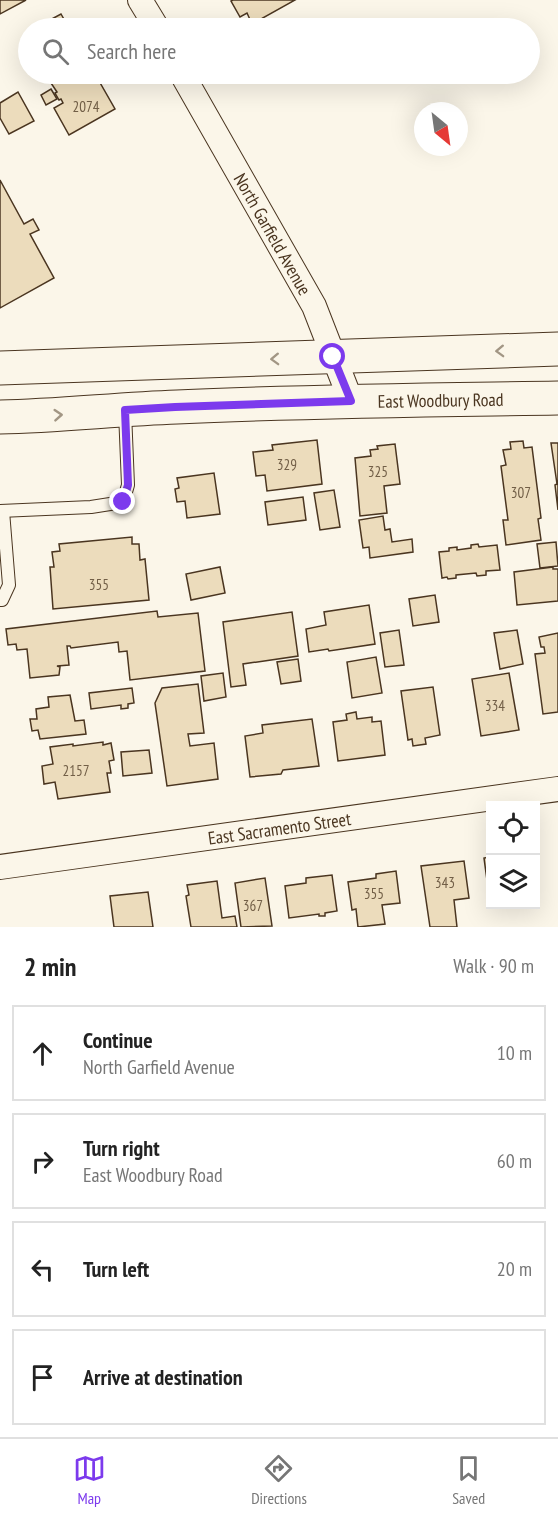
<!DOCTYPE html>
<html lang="en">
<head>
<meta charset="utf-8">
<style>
  :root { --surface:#fff; --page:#f6f6f6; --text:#222; --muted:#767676; --line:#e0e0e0; --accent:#7c3aed }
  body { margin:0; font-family:"PT Sans Narrow",sans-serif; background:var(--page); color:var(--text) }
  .controls { position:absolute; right:18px; bottom:18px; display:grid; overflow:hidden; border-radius:0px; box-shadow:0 6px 24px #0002 }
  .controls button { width:54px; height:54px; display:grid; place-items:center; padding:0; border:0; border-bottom:2px solid var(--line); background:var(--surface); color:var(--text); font:30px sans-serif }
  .compass { position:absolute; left:414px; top:102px; width:54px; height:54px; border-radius:50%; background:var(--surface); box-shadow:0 6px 24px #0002; rotate:151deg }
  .stop { position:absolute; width:18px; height:18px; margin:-14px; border:4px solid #7c3aed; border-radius:50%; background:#fff }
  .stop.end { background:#7c3aed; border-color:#fff; box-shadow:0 2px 6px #0008 }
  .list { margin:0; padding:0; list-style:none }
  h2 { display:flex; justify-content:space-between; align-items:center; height:78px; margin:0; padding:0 24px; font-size:26px }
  h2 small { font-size:20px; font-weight:400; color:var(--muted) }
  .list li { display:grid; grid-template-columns:39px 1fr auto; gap:18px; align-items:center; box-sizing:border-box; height:96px; margin:0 12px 12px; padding:0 12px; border:2px solid var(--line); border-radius:0px }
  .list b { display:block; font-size:22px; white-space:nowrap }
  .list p { margin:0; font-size:20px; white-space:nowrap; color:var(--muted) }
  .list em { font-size:20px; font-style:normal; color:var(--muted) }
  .icon { flex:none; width:33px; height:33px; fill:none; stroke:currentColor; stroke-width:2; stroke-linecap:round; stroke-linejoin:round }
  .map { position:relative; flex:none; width:558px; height:927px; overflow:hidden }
  .search { position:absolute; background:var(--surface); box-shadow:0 6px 24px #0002; left:18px; right:18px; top:18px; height:66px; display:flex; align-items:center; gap:15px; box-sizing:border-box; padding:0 21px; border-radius:33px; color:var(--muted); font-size:22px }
  .sheet { height:510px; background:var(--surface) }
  nav { display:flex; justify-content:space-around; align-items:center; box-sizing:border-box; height:84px; border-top:2px solid var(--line); background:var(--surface); font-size:16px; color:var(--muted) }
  nav a { display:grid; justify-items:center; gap:3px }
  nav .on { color:var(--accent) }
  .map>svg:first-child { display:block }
</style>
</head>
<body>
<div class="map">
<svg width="558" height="927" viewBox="0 0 558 927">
  <rect width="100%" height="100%" fill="#fbf6e9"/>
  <g fill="#ecdcbc" stroke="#4a3520" stroke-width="1.5">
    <polygon points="0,0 26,0 0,14"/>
    <polygon points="233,0 295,0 252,24 247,13 240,17 231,1"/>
    <polygon points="61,14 69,28 35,28"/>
    <polygon points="68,74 95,74 115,109 69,135 54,108 63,103 61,99 59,100 55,93 57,92 51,83"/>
    <polygon points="51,89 57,99 46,105 41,95"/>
    <polygon points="18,92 34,121 9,134 0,118 0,103"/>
    <polygon points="0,180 24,224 33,219 39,230 30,234 54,278 0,308"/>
    <polygon points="317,440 322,484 267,491 265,475 256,476 253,452 273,450 272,445"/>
    <polygon points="523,441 524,448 532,447 541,518 538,519 541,540 506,545 503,520 508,520 501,466 506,465 503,450 511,449 510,442"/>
    <polygon points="551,443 558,443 558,510 555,485 557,484"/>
    <polygon points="395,444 400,484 384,486 387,513 360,516 355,458 371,456 370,450 378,449 377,446"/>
    <polygon points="214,473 220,514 187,518 185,501 177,502 175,489 179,488 177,478"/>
    <polygon points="334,490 340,527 320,530 314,493"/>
    <polygon points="303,497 306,520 268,525 265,502"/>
    <polygon points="383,516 385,530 390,529 392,542 412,539 413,552 370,558 369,547 363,548 359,520"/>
    <polygon points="132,537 132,544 139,544 140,560 145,559 149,600 53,609 50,567 54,567 52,552 60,551 59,544"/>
    <polygon points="556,542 558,566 540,568 537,544"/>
    <polygon points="478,544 479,547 497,545 500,570 486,571 486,575 477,576 476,573 456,575 456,578 448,579 447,577 442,578 439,552 449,551 449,548 457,547 457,550 471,548 471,545"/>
    <polygon points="220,567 225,593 191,600 186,574"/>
    <polygon points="553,567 553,569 558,569 558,601 517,605 514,572"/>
    <polygon points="435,595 439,622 413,626 409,599"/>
    <polygon points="369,605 375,644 329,651 328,649 309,652 306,629 326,625 324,612"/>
    <polygon points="157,611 158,617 198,613 205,671 130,680 127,651 119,652 118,642 71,648 70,646 67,646 69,665 57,666 60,667 59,675 30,678 27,649 17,650 16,644 8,645 6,629"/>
    <polygon points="292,612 298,656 243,664 246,685 231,687 223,622"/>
    <polygon points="399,630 404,665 385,667 380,633"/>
    <polygon points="517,630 523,664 500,669 494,633"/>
    <polygon points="558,633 558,712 543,714 535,654 545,653 544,647 541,647 539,637"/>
    <polygon points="376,657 382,693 352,698 347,662"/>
    <polygon points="298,659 301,681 281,684 277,662"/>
    <polygon points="223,673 226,697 204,701 201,676"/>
    <polygon points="509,673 519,730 481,736 472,679"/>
    <polygon points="198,684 204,733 188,734 190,746 214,743 218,779 167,786 155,703 162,688"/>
    <polygon points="433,687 440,735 425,738 426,744 413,746 412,739 408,740 401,691"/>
    <polygon points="132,688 134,703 128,704 128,708 121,709 121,705 91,709 89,693"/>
    <polygon points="70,695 75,721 84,720 86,734 40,739 38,730 32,731 30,719 37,719 36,709 49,707 48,697"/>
    <polygon points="356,712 357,719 372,717 372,722 381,721 385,755 338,761 333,722 347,720 346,714"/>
    <polygon points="312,719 319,766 283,770 281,774 250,777 245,736 263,733 262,725"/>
    <polygon points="103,742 103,745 111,743 114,760 109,761 111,773 107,773 110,792 58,799 55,782 44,784 42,766 53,764 50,747 73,744 73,746"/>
    <polygon points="149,750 152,773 123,776 121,752"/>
    <polygon points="490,857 490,895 489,895 484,858"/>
    <polygon points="464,861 469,898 454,900 457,927 430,927 421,866"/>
    <polygon points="396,871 400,903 382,905 385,924 358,927 356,909 352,910 348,882 376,878 376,874"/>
    <polygon points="332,875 337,911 325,913 325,916 319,916 319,914 289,918 285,886 306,883 306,878"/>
    <polygon points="265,878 272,926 241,927 235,883"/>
    <polygon points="217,881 222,918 235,916 237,927 191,927 186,896 189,895 187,885"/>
    <polygon points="148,892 153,927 114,927 110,896"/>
  </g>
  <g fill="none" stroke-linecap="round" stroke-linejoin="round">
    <defs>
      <g id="service">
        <polyline points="0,511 91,507 123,502 128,485 125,412"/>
        <polyline points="0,600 2,600 9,585 3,511"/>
      </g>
      <g id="minor">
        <polyline points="140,0 157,28"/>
        <path id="s1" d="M182 74 314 306 351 401"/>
        <path id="s2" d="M0 867 558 789"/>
      </g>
      <g id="secondary">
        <polyline points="0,368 558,349"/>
        <path id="s3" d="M0 417C59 416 118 409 177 407 304 401 431 400 558 398"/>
      </g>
    </defs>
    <use href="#service" stroke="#4a3520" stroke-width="14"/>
    <use href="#minor" stroke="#4a3520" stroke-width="26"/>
    <use href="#secondary" stroke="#4a3520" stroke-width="35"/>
    <use href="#service" stroke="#fbf6e9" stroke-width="12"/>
    <use href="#minor" stroke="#fbf6e9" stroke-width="24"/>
    <use href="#secondary" stroke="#fbf6e9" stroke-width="33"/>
  </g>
  <defs><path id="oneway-chevron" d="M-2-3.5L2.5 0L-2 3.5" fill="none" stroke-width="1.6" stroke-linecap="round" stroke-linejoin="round" transform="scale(1.5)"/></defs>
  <g stroke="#a29684">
    <use href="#oneway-chevron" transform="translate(500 351) rotate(178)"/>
    <use href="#oneway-chevron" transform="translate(275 359) rotate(178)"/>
    <use href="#oneway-chevron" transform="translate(58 415) rotate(-4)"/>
  </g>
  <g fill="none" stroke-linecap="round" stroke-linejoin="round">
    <polyline stroke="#7c3aed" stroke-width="8" points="123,502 128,485 125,410 175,407 351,401 333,357"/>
  </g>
  <g text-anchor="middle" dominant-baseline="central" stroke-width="4.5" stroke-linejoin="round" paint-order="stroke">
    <g font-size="15" fill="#725f47">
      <text x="86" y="106">2074</text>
      <text x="287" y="464">329</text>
      <text x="378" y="471">325</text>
      <text x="521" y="492">307</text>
      <text x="99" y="584">355</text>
      <text x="495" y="705">334</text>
      <text x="76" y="770">2157</text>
      <text x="445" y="882">343</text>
      <text x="374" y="893">355</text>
      <text x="253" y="905">367</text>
    </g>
    <g font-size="18" fill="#4a3520" stroke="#fbf6e9">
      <text stroke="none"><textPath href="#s1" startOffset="184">North Garfield Avenue</textPath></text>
      <text stroke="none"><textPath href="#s3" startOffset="441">East Woodbury Road</textPath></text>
      <text stroke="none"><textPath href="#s2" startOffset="282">East Sacramento Street</textPath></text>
    </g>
  </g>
</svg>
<div class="controls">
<button><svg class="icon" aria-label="locate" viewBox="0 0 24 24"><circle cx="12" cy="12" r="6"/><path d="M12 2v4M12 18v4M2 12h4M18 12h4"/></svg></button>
<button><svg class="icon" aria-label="layers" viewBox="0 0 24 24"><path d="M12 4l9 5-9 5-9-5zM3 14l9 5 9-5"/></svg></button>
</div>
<svg class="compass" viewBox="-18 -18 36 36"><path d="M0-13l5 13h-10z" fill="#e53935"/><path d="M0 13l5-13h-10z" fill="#767676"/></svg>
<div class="stop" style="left:333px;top:357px"></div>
<div class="stop end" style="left:123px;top:502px"></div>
<div class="search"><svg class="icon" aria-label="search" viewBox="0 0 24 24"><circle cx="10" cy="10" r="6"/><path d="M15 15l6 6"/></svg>Search here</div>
</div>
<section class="sheet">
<h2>2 min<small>Walk · 90 m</small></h2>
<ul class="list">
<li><svg class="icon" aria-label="ahead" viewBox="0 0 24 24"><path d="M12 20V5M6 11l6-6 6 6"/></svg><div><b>Continue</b><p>North Garfield Avenue</p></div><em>10 m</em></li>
<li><svg class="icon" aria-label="right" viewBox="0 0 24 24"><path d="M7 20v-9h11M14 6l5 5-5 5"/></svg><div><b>Turn right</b><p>East Woodbury Road</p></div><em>60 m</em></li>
<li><svg class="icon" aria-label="left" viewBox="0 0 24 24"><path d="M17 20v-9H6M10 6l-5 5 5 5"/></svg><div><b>Turn left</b></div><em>20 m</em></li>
<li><svg class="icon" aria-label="arrive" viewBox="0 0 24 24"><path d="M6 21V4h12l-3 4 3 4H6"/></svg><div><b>Arrive at destination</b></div></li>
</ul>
</section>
<nav>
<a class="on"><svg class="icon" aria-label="map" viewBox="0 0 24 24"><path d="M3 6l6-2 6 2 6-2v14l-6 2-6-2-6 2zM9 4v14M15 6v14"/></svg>Map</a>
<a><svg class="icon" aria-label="directions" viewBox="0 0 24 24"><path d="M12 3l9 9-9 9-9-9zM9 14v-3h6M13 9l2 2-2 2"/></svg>Directions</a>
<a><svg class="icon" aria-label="saved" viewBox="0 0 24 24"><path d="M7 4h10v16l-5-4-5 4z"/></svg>Saved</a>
</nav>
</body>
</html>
